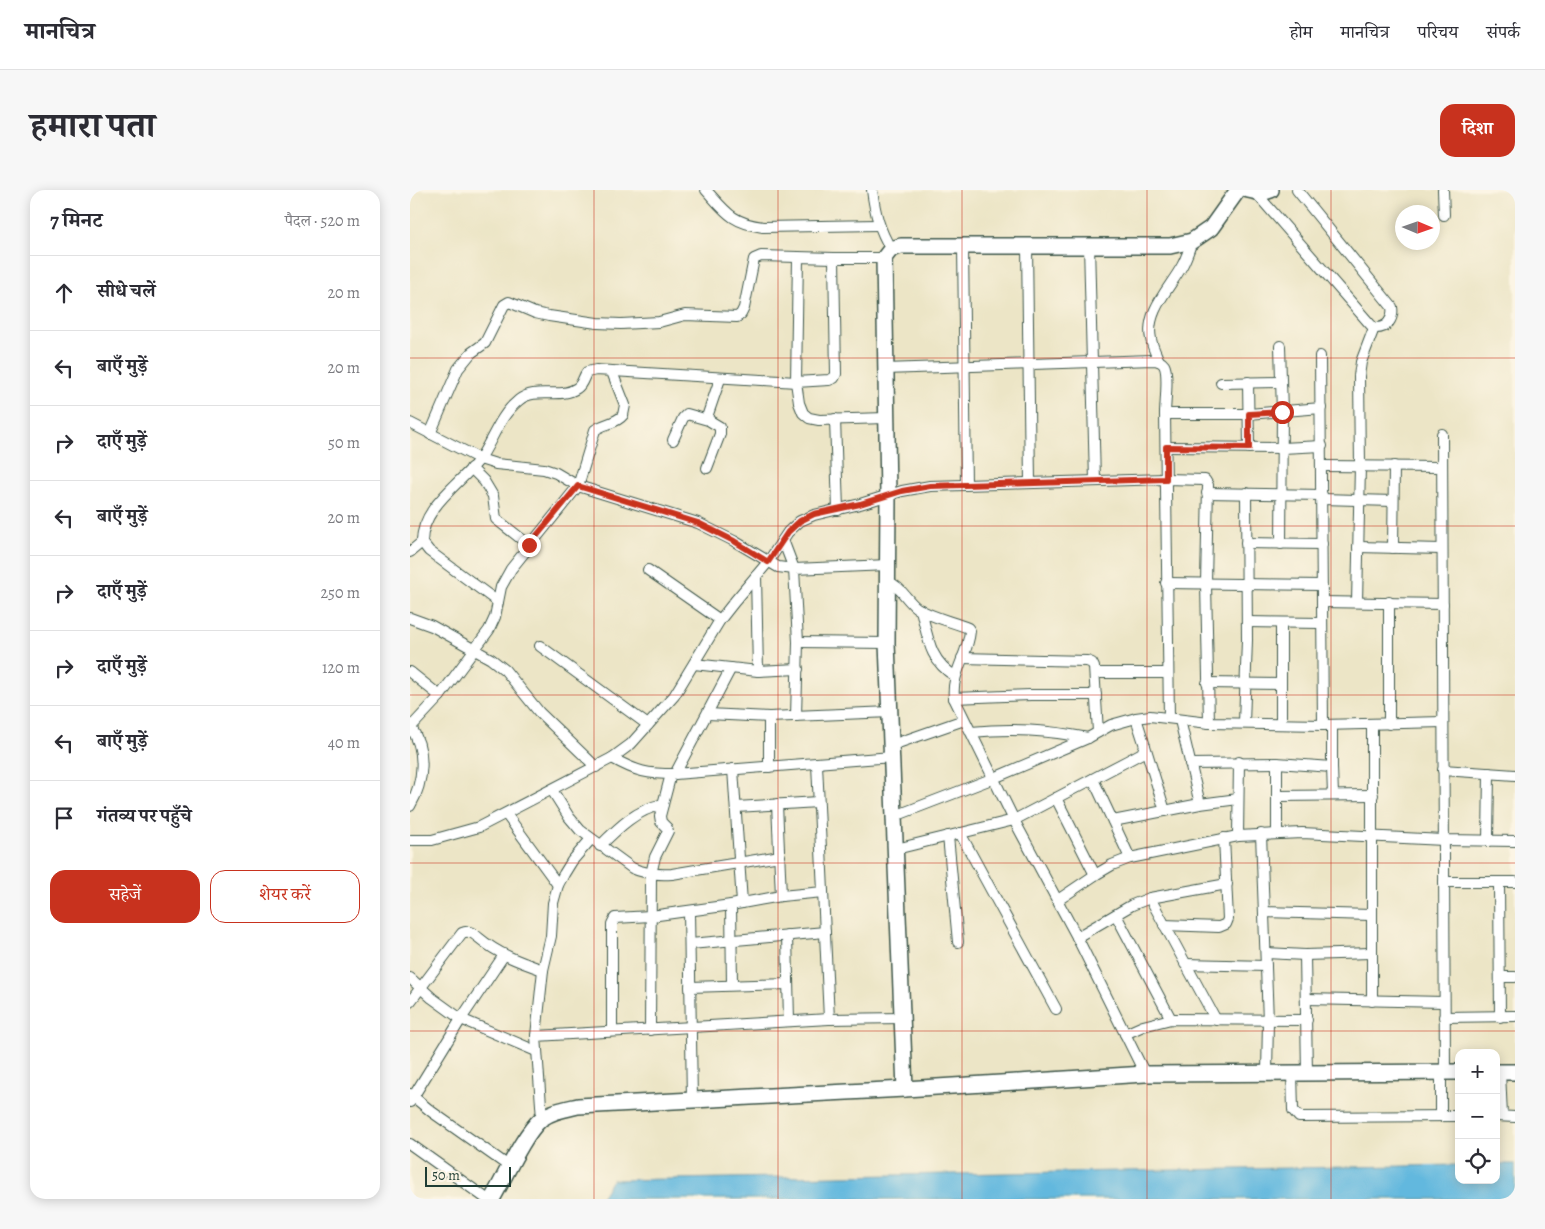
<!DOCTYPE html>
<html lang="hi">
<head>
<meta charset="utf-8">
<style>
  :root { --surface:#fff; --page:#f7f7f7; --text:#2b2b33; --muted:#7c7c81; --line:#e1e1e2; --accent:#c8321e }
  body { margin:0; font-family:Alegreya,"Noto Serif Devanagari",serif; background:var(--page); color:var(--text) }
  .controls { position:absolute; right:15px; bottom:15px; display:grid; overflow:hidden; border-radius:10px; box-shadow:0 2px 12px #0003 }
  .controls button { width:45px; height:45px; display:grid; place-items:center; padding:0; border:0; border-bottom:1px solid var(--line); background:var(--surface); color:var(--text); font:25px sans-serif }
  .compass { position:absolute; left:985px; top:15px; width:45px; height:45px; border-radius:50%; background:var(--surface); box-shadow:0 2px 12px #0003; rotate:92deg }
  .scale { position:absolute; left:15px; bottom:12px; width:86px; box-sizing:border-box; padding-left:5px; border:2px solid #1f3d34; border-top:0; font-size:14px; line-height:18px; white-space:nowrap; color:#1f3d34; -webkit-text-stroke:4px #fcf5e5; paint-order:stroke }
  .stop { position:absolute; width:15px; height:15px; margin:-11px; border:4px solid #c8321e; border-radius:50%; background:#fff }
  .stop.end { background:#c8321e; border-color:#fff; box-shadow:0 1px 5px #0008 }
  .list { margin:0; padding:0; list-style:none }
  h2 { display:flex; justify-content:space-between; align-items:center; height:65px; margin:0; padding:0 20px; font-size:21px }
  h2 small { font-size:16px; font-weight:400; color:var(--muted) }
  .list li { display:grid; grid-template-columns:32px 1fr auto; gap:15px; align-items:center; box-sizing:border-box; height:75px; padding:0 20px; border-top:1px solid var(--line) }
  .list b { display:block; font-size:19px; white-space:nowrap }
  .list em { font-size:16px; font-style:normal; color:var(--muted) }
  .actions { display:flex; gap:10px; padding:15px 20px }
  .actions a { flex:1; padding:11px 0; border:1px solid var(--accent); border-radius:15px; text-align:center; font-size:18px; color:var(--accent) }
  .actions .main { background:var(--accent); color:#fff }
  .icon { flex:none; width:28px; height:28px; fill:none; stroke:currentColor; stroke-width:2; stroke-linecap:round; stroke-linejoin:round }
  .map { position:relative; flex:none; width:1105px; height:1009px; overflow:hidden; border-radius:15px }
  header { display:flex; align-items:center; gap:30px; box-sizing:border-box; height:70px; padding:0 25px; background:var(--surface); border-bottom:1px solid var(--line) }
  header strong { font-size:24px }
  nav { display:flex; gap:28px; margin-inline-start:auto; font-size:18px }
  .intro { display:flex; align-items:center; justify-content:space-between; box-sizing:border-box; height:120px; padding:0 30px }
  h1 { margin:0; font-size:35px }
  .button { padding:12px 22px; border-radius:15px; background:var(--accent); color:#fff; font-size:18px; font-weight:700 }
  main { display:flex; gap:30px; padding:0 30px }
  aside { flex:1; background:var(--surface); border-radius:15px; box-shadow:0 2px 12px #0003 }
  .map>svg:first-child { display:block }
</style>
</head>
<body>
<header>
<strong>मानचित्र</strong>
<nav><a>होम</a><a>मानचित्र</a><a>परिचय</a><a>संपर्क</a></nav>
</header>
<div class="intro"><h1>हमारा पता</h1><a class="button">दिशा</a></div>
<main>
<aside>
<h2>7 मिनट<small>पैदल · 520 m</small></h2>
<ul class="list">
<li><svg class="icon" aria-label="ahead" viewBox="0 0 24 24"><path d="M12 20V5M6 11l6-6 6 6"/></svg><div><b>सीधे चलें</b></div><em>20 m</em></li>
<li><svg class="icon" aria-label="left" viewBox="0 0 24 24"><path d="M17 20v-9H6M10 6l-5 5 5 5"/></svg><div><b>बाएँ मुड़ें</b></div><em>20 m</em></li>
<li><svg class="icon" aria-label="right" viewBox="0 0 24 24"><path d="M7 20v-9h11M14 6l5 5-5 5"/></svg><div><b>दाएँ मुड़ें</b></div><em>50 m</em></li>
<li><svg class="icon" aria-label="left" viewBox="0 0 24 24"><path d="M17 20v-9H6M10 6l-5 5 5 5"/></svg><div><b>बाएँ मुड़ें</b></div><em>20 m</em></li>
<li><svg class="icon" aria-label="right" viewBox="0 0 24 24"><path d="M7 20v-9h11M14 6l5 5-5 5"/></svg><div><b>दाएँ मुड़ें</b></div><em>250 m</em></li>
<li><svg class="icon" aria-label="right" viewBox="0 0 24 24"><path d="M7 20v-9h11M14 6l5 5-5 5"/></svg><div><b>दाएँ मुड़ें</b></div><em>120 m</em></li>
<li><svg class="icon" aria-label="left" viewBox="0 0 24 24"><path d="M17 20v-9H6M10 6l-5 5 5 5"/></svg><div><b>बाएँ मुड़ें</b></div><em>40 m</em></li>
<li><svg class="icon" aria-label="arrive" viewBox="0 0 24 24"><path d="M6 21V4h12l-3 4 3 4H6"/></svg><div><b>गंतव्य पर पहुँचे</b></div></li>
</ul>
<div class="actions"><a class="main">सहेजें</a><a>शेयर करें</a></div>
</aside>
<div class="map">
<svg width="1105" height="1009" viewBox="0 0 1105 1009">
  <rect width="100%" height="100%" fill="#fcf5e5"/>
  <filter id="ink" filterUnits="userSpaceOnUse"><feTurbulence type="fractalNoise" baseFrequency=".02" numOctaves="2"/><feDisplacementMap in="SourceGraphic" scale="10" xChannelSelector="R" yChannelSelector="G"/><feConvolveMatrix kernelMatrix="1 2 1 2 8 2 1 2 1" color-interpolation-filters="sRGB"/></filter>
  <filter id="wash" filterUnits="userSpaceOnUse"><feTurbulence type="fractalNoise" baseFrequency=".0096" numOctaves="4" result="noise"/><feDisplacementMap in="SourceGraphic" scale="20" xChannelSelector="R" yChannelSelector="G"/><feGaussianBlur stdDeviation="1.12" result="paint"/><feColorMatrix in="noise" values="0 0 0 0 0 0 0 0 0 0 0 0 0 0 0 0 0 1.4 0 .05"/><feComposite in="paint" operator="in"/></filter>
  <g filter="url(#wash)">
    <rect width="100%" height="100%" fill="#ece5c6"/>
    <polygon fill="#62b8de" stroke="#407a89" points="1086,974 1105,974 1105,1009 190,1009 202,990 1049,975 1049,990 1086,990"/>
  </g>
  <g filter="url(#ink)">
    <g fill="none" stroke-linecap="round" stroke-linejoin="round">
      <defs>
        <g id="street">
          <path d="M296 0C316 22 322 33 353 37L468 35"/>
          <path d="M462 0C465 22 469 40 481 59"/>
          <polyline points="1033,0 1034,25"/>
          <path d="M846 3 960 134 964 138C977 139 984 129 982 117L887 0"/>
          <polyline points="679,55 685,291"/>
          <polyline points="553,56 556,295"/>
          <polyline points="617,56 620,293"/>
          <polyline points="424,68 388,67 386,192 389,213 393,223 399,228 409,230 476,228"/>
          <polyline points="870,156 872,222 871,354"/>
          <polyline points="910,166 913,535"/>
          <path d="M749 171C746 164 742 156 741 149 735 122 760 98 772 76 776 69 779 60 782 51"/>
          <path d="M475 179 743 170C747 170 751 171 754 175 759 183 755 214 755 224"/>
          <polyline points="838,192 839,258"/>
          <polyline points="811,193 871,192"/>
          <polyline points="425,229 428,320"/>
          <polyline points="0,233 70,269 86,274 134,279 146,283 168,296 288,333 324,351 368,377 384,379 373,350"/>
          <polyline points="20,244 48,179 61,163 75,153 94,115 99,112 125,123 139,126 187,133 211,134 249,132 275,125 327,127 331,124 334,118 344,69 351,66 388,67"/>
          <polyline points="1032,244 1035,882"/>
          <polyline points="263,250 273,228 277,224 298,230"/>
          <polyline points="756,257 872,258 912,256"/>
          <polyline points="912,276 1032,277"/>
          <polyline points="61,278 74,291 83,306 86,329 119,355"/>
          <polyline points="297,278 310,244 310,237 300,231 297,227 310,189"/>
          <polyline points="797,303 912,305"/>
          <polyline points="912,309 983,311"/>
          <polyline points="836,353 912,354"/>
          <polyline points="948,357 1032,359"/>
          <polyline points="983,358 984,276"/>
          <polyline points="0,362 12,352"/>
          <polyline points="238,380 310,430"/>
          <polyline points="346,386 348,481"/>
          <path d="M478 392C491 396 496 410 507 418 522 428 542 431 558 438L560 441C558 465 541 483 544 508L604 630 667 747 735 884"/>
          <polyline points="756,393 911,395"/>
          <path d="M88 412 19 361 12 352C12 317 49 295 69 270 83 250 89 226 109 210 126 196 150 210 167 198 173 194 173 187 177 182L186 180 386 192 419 190 424 188 426 184 424 68H474"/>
          <polyline points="912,412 1033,414"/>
          <polyline points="947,412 950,276 949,186 951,172 964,138"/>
          <polyline points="979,412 979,534"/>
          <path d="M511 420C518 447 519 471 545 486"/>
          <polyline points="0,428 22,436 81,469 95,480 129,522 186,577"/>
          <polyline points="837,432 912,433"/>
          <polyline points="871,433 871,534"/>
          <polyline points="388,452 477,453"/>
          <polyline points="130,456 238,535"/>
          <polyline points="552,468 677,471 682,473 684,477 688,542"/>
          <polyline points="284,474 348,481 388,479"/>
          <polyline points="0,482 30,506"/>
          <polyline points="685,483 758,483"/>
          <polyline points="797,493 871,494"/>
          <polyline points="544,508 621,505 686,505"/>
          <polyline points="298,524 359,527 481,522"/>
          <polyline points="386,526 388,452 384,379 478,375"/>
          <polyline points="759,528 755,224 839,224 911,218"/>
          <polyline points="770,530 790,614"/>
          <polyline points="834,533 837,450 836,303"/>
          <path d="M0 536C17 560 14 592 0 616"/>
          <path d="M1 537 30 506 79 440 85 427 91 397 101 379 168 296 185 240C194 233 206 234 213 225L215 215 202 182"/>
          <path d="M561 542C603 538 637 540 678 548"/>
          <polyline points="482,555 554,530"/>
          <polyline points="735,556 755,621"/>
          <path d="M202 568C227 582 237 584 265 584L482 567"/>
          <polyline points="407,574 419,829"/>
          <polyline points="780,574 867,573 922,577 922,535"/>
          <polyline points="359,577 359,527"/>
          <polyline points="922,577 923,605"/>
          <polyline points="323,579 332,713"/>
          <polyline points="1033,580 1105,585"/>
          <polyline points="265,584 321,478"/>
          <polyline points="683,589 720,668"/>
          <path d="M142 600 159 627 170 640 222 678C235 684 247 685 262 684L370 666"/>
          <polyline points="867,606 963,605"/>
          <polyline points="646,608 685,685"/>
          <polyline points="367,614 371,706"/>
          <polyline points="326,617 408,612"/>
          <polyline points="96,624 148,695"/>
          <polyline points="485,626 584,588 678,548 701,535 726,528 740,526 799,533 913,535 1033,532"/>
          <polyline points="703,631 790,614 828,609"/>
          <polyline points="550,643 646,819"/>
          <polyline points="867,643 867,573"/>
          <polyline points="851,644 858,831 857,883"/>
          <polyline points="538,646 548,752"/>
          <polyline points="828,646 829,572"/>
          <polyline points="0,650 22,650 69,637 202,568 221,554 264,506 310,430 325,411 358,372 378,342 390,331 404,325 450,314 492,301 520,296 756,289 795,290 798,295 796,394 799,533"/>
          <polyline points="1078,651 1079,583"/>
          <path d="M190 656C209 637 226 620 253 614"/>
          <polyline points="486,659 604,630 717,571 732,563 735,556 726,528"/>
          <polyline points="1034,692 1105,692"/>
          <polyline points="1089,692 1090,827"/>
          <polyline points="740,708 806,830"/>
          <polyline points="648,710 685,685 702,675 720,668 828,646 892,643 1034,650 1105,651"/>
          <polyline points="321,715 322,795"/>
          <polyline points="279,721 282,910"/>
          <polyline points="854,722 961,725"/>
          <polyline points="706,725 761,829"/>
          <polyline points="754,735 809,737 816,734 818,729 814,648"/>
          <polyline points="377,745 379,831"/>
          <polyline points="667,747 722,715 740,708 817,694"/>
          <polyline points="280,754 415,742"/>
          <polyline points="856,763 895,765 961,763"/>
          <polyline points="895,765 897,883"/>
          <polyline points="775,774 856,776"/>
          <polyline points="1090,787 1105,787"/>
          <polyline points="0,788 22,808 51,829 126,861"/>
          <polyline points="280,797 378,794"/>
          <polyline points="896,809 1034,812"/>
          <polyline points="962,811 962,535"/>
          <path d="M0 812 52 743C59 740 63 743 69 748 88 764 110 772 133 780"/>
          <polyline points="1034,827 1105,826"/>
          <polyline points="240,840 241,684 245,667 258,641 257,638 251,632 250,626 261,584"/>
          <polyline points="202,841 202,734 205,728 241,726 321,715 371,706 413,702"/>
          <polyline points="715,844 733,836 761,829 897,830"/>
          <polyline points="126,846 419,829 493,828"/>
          <polyline points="1090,882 1092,926"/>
          <polyline points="882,883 883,920 889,927 1049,926"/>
          <polyline points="0,904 22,922 100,977"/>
          <polyline points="0,912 51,829 94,765"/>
          <polyline points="1031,926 1031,882"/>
          <polyline points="1086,926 1105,927"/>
          <polyline points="132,929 126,846 133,780 141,746 143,713 148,695 154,684 162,671 181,649"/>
          <polyline points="0,954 77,1009"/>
        </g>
        <g id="secondary">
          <polyline points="838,0 852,3 861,0"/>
          <polyline points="1086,882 1105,882"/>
          <polyline points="495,899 477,453 478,305 474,68 481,59 491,56 760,56 782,51 801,38 828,0"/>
          <path d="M82 1009C95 987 113 945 131 929 142 921 155 919 168 916L495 899 735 884 1049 882"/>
        </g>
      </defs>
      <use href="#street" stroke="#3e564a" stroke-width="12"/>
      <use href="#secondary" stroke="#3e564a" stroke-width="18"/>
      <use href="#street" stroke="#fff" stroke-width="10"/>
      <use href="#secondary" stroke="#fff" stroke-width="15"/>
    </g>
  </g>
  <g fill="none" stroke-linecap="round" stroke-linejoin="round" filter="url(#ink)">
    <polyline stroke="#c8321e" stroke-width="6" points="119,355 168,296 288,333 324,351 358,372 378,342 390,331 404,324 450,314 492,301 520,296 756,289 756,257 839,258 839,224 872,222"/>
  </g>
  <path fill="none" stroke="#c8321e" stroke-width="1" stroke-opacity="0.55" d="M184 0V1009M368 0V1009M552 0V1009M737 0V1009M921 0V1009M0 168H1105M0 336H1105M0 505H1105M0 673H1105M0 841H1105"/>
</svg>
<div class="controls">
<button>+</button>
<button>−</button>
<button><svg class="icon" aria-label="locate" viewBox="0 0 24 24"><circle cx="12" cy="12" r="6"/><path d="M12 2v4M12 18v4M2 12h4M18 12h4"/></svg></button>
</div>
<svg class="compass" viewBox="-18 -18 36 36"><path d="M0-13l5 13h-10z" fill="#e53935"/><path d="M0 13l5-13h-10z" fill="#7c7c81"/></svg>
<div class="scale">50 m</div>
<div class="stop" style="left:872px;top:222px"></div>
<div class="stop end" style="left:119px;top:355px"></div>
</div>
</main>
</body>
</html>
